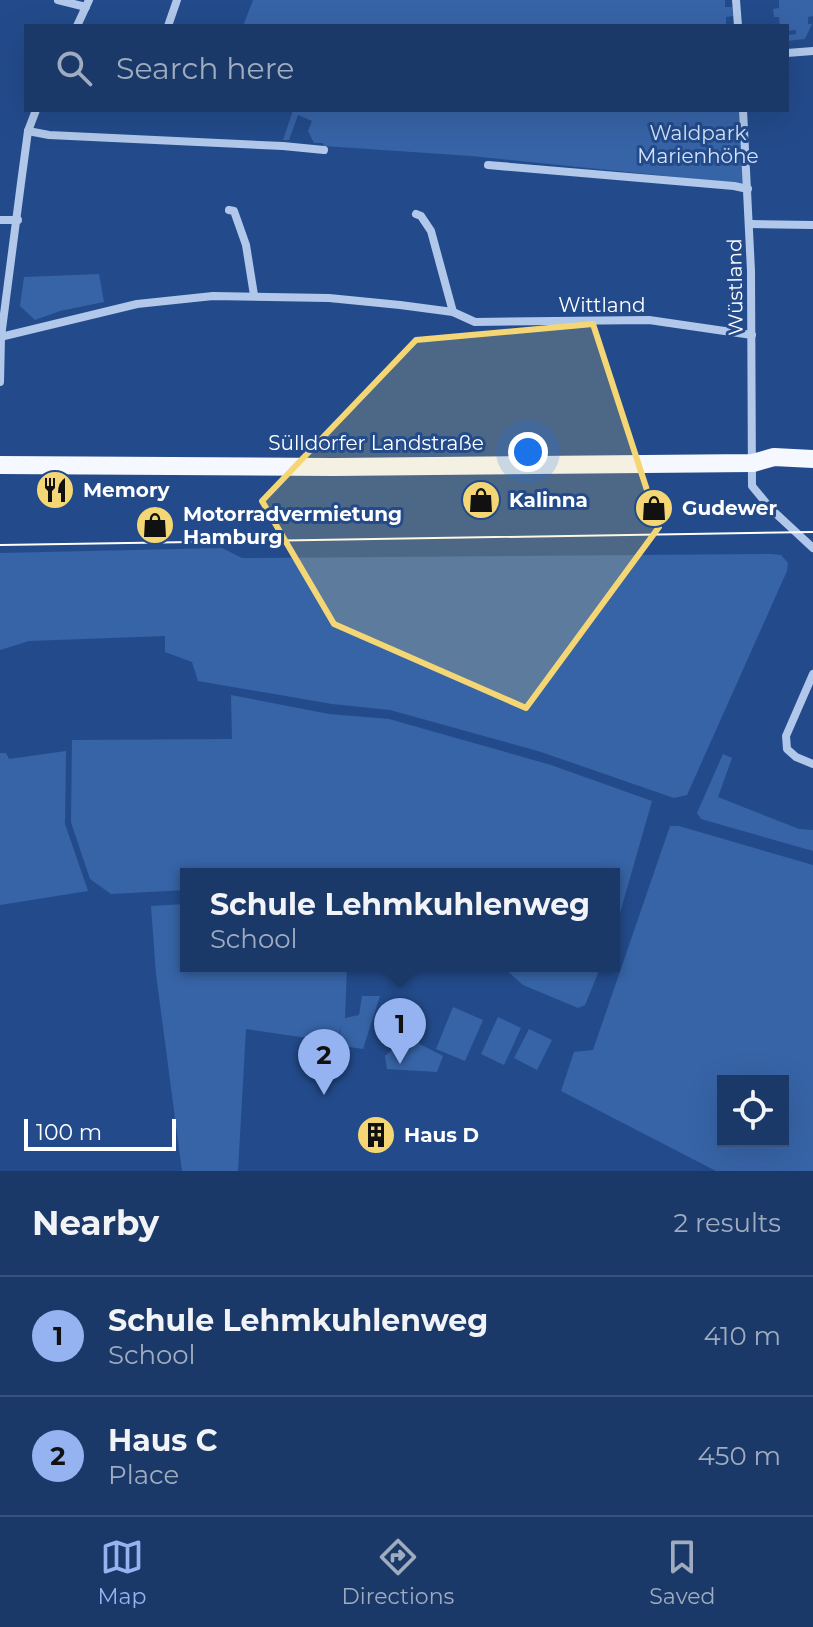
<!DOCTYPE html>
<html lang="en">
<head>
<meta charset="utf-8">
<style>
  :root { --surface:#1a3868; --page:#233f6e; --text:#f1f3f6; --muted:#9facc0; --line:#38527c; --accent:#95b2f1 }
  body { margin:0; font-family:Montserrat,sans-serif; background:var(--page); color:var(--text) }
  .controls { position:absolute; right:24px; bottom:24px; display:grid; overflow:hidden; border-radius:0px; box-shadow:0 8px 32px #0002 }
  .controls button { width:72px; height:72px; display:grid; place-items:center; padding:0; border:0; border-bottom:2px solid var(--line); background:var(--surface); color:var(--text); font:40px sans-serif }
  .scale { position:absolute; left:24px; bottom:20px; width:152px; box-sizing:border-box; padding-left:8px; border:4px solid #fff; border-top:0; font-size:22px; line-height:28px; white-space:nowrap; color:#fff; -webkit-text-stroke:6px #234b8b; paint-order:stroke }
  .you { position:absolute; left:528px; top:452px; width:28px; height:28px; margin:-20px; border:6px solid #fff; border-radius:50%; background:#1a73e8; box-shadow:0 0 0 12px #1a73e833 }
  .badge { display:grid; place-items:center; width:52px; height:52px; border-radius:50%; background:var(--accent); color:#111; font-size:26px; font-weight:700 }
  .pin { position:absolute; translate:-50% -66px; filter:drop-shadow(0 2px 4px #0008) }
  .pin::after { content:''; position:absolute; top:42px; width:28px; height:24px; background:inherit; clip-path:polygon(0 0,100% 0,50% 100%) }
  .popup { position:absolute; left:180px; top:868px; width:440px; height:104px; box-sizing:border-box; display:grid; place-content:center; border-radius:0px; background:var(--surface); filter:drop-shadow(0 2px 6px #0005); font-size:26px; white-space:nowrap; color:var(--muted) }
  .popup b { font-size:30px; color:var(--text) }
  .popup::after { content:''; position:absolute; left:50%; top:100%; margin-left:-16px; border:16px solid transparent; border-top-color:var(--surface) }
  .list { margin:0; padding:0; list-style:none }
  h2 { display:flex; justify-content:space-between; align-items:center; height:104px; margin:0; padding:0 32px; font-size:34px }
  h2 small { font-size:26px; font-weight:400; color:var(--muted) }
  .list li { display:grid; grid-template-columns:52px 1fr auto; gap:24px; align-items:center; box-sizing:border-box; height:120px; padding:0 32px; border-top:2px solid var(--line) }
  .list b { display:block; font-size:30px; white-space:nowrap }
  .list p { margin:0; font-size:26px; white-space:nowrap; color:var(--muted) }
  .list em { font-size:26px; font-style:normal; color:var(--muted) }
  .icon { flex:none; width:44px; height:44px; fill:none; stroke:currentColor; stroke-width:2; stroke-linecap:round; stroke-linejoin:round }
  .map { position:relative; flex:none; width:813px; height:1171px; overflow:hidden }
  .search { position:absolute; background:var(--surface); box-shadow:0 8px 32px #0002; left:24px; right:24px; top:24px; height:88px; display:flex; align-items:center; gap:20px; box-sizing:border-box; padding:0 28px; border-radius:0px; color:var(--muted); font-size:30px }
  .sheet { height:344px; background:var(--surface) }
  nav { display:flex; justify-content:space-around; align-items:center; box-sizing:border-box; height:112px; border-top:2px solid var(--line); background:var(--surface); font-size:22px; color:var(--muted) }
  nav a { display:grid; justify-items:center; gap:4px }
  nav .on { color:var(--accent) }
  .map>svg:first-child { display:block }
</style>
</head>
<body>
<div class="map">
<svg width="813" height="1171" viewBox="0 0 813 1171">
  <rect width="100%" height="100%" fill="#234b8b"/>
  <g fill="#3764a7" fill-rule="evenodd">
    <polygon points="253,0 725,0 725,7 732,7 733,16 726,17 726,26 243,26"/>
    <polygon points="779,0 813,0 813,16 808,17 808,24 812,24 805,39 787,41 787,35 796,34 796,30 787,31 787,26 780,26 779,17 774,17 773,9 779,8"/>
    <polygon points="293,110 739,110 740,125 734,125 734,131 741,132 742,152 735,153 736,159 743,159 744,184 471,156 324,146 323,143 314,143 308,131 312,121 298,115 289,140 283,140"/>
    <polygon points="99,274 104,302 60,311 35,320 20,306 24,277"/>
    <polygon points="222,548 242,558 771,554 781,555 788,563 787,571 687,795 674,798 538,751 390,710 332,704 198,681 192,662 165,652 165,636 29,641 0,650 0,553"/>
    <polygon points="231,695 329,714 389,719 551,765 652,801 614,934 614,874 186,874 186,890 111,894 90,879 71,822 72,740 232,739"/>
    <polygon points="66,751 65,824 88,891 0,905 0,753 6,753 9,759"/>
    <polygon points="723,754 732,758 718,797 799,829 813,830 813,851 701,819 697,813"/>
    <path d="M670 826H679L813 865V1171H716L561 1091 574 1052 593 1050ZM723 1081H783V1141H723Z"/>
    <polygon points="186,904 186,966 347,966 345,1018 359,1015 362,996 380,996 363,1049 336,1045 342,1025 335,1042 246,1029 238,1171 182,1171 156,974 151,906"/>
    <polygon points="498,966 601,966 585,1005 578,1008 523,985 505,969"/>
    <polygon points="453,1007 483,1020 465,1061 436,1049"/>
    <polygon points="498,1017 521,1028 504,1065 481,1054"/>
    <polygon points="529,1029 552,1040 537,1070 514,1058"/>
    <polygon points="406,1037 443,1056 437,1072 387,1069 385,1056"/>
  </g>
  <g fill="none" stroke-linecap="round" stroke-linejoin="round">
    <g stroke="#b1c8ea" stroke-width="8">
      <polyline points="58,0 86,7"/>
      <polyline points="736,0 738,26"/>
      <polyline points="77,26 89,0"/>
      <polyline points="168,26 177,0"/>
      <polyline points="787,53 813,51"/>
      <polyline points="743,110 751,271 752,486 771,509 813,548"/>
      <polyline points="28,131 49,135 283,146 324,150"/>
      <polyline points="488,165 734,186 748,189"/>
      <polyline points="229,210 234,211 246,245 254,295"/>
      <polyline points="416,214 421,216 431,231 453,312"/>
      <polyline points="0,220 18,220"/>
      <polyline points="750,224 813,225"/>
      <polyline points="0,337 137,304 213,296 329,298 400,305 453,312 475,322 649,320 752,335"/>
      <polyline points="0,382 1,337 21,183 28,131 36,110"/>
      <polyline points="813,674 786,736 787,749 796,757 813,764"/>
    </g>
    <polyline stroke="#f5f8fe" stroke-width="18" points="0,465 334,467 753,463 774,457 813,459"/>
    <polyline stroke="#fff" stroke-width="2" points="0,545 813,532"/>
  </g>
  <path fill="#f5d674" fill-opacity="0.2" stroke="#f5d674" stroke-width="6" stroke-linejoin="round" d="M593 324 659 527 526 708 334 624 262 501 416 340Z"/>
  <defs>
    <symbol id="restaurant-disc" viewBox="-11 -11 22 22"><circle r="9.5" fill="#f5d674" stroke="#234b8b"/><path d="M-5-6h1v4h1v-4h1v4h1v-4h1v5L-1.5 .5V6h-2V.5L-5-1ZM5-6V6H3V1.5H1.5Q1.5-4 5-6Z" fill="#111"/></symbol>
    <symbol id="shop-disc" viewBox="-11 -11 22 22"><circle r="9.5" fill="#f5d674" stroke="#234b8b"/><path d="M-5-2.5h2.3a2.7 3.5 0 0 1 5.4 0H5L5.5 6h-11ZM-1.5-2.5h3a1.5 2.3 0 0 0-3 0Z" fill="#111"/></symbol>
    <symbol id="building-disc" viewBox="-11 -11 22 22"><circle r="9.5" fill="#f5d674" stroke="#234b8b"/><path d="M-4-6H4V6H1V3H-1V6H-4ZM-2.5-4.3h1.7v1.8h-1.7ZM.8-4.3h1.7v1.8H.8ZM-2.5-1h1.7V.8h-1.7ZM.8-1h1.7V.8H.8Z" fill="#111"/></symbol>
  </defs>
  <g fill-rule="evenodd">
    <use href="#restaurant-disc" x="33" y="468" width="44" height="44"/>
    <use href="#shop-disc" x="459" y="478" width="44" height="44"/>
    <use href="#shop-disc" x="632" y="486" width="44" height="44"/>
    <use href="#shop-disc" x="133" y="503" width="44" height="44"/>
    <use href="#building-disc" x="354" y="1113" width="44" height="44"/>
  </g>
  <g text-anchor="middle" dominant-baseline="central" stroke-width="6" stroke-linejoin="round" paint-order="stroke">
    <g font-size="20" fill="#d5e3f8" stroke="#234b8b">
      <text x="698" y="133">Waldpark<tspan x="698" dy="23">Marienhöhe</tspan></text>
    </g>
    <g font-size="20" fill="#fff" stroke="#234b8b">
      <text transform="translate(735 287) rotate(-91)">Wüstland</text>
      <text x="602" y="305">Wittland</text>
      <text x="376" y="443">Sülldorfer Landstraße</text>
    </g>
    <g font-size="20" font-weight="bold" fill="#fff" stroke="#234b8b" text-anchor="start">
      <text x="83" y="490">Memory</text>
      <text x="509" y="500">Kalinna</text>
      <text x="682" y="508">Gudewer</text>
      <text x="183" y="514">Motorradvermietung<tspan x="183" dy="23">Hamburg</tspan></text>
      <text x="404" y="1135">Haus D</text>
    </g>
  </g>
</svg>
<div class="controls">
<button><svg class="icon" aria-label="locate" viewBox="0 0 24 24"><circle cx="12" cy="12" r="6"/><path d="M12 2v4M12 18v4M2 12h4M18 12h4"/></svg></button>
</div>
<div class="scale">100 m</div>
<div class="you"></div>
<div class="pin badge" style="left:400px;top:1064px">1</div>
<div class="popup"><b>Schule Lehmkuhlenweg</b>School</div>
<div class="pin badge" style="left:324px;top:1095px">2</div>
<div class="search"><svg class="icon" aria-label="search" viewBox="0 0 24 24"><circle cx="10" cy="10" r="6"/><path d="M15 15l6 6"/></svg>Search here</div>
</div>
<section class="sheet">
<h2>Nearby<small>2 results</small></h2>
<ul class="list">
<li><span class="badge">1</span><div><b>Schule Lehmkuhlenweg</b><p>School</p></div><em>410 m</em></li>
<li><span class="badge">2</span><div><b>Haus C</b><p>Place</p></div><em>450 m</em></li>
</ul>
</section>
<nav>
<a class="on"><svg class="icon" aria-label="map" viewBox="0 0 24 24"><path d="M3 6l6-2 6 2 6-2v14l-6 2-6-2-6 2zM9 4v14M15 6v14"/></svg>Map</a>
<a><svg class="icon" aria-label="directions" viewBox="0 0 24 24"><path d="M12 3l9 9-9 9-9-9zM9 14v-3h6M13 9l2 2-2 2"/></svg>Directions</a>
<a><svg class="icon" aria-label="saved" viewBox="0 0 24 24"><path d="M7 4h10v16l-5-4-5 4z"/></svg>Saved</a>
</nav>
</body>
</html>
